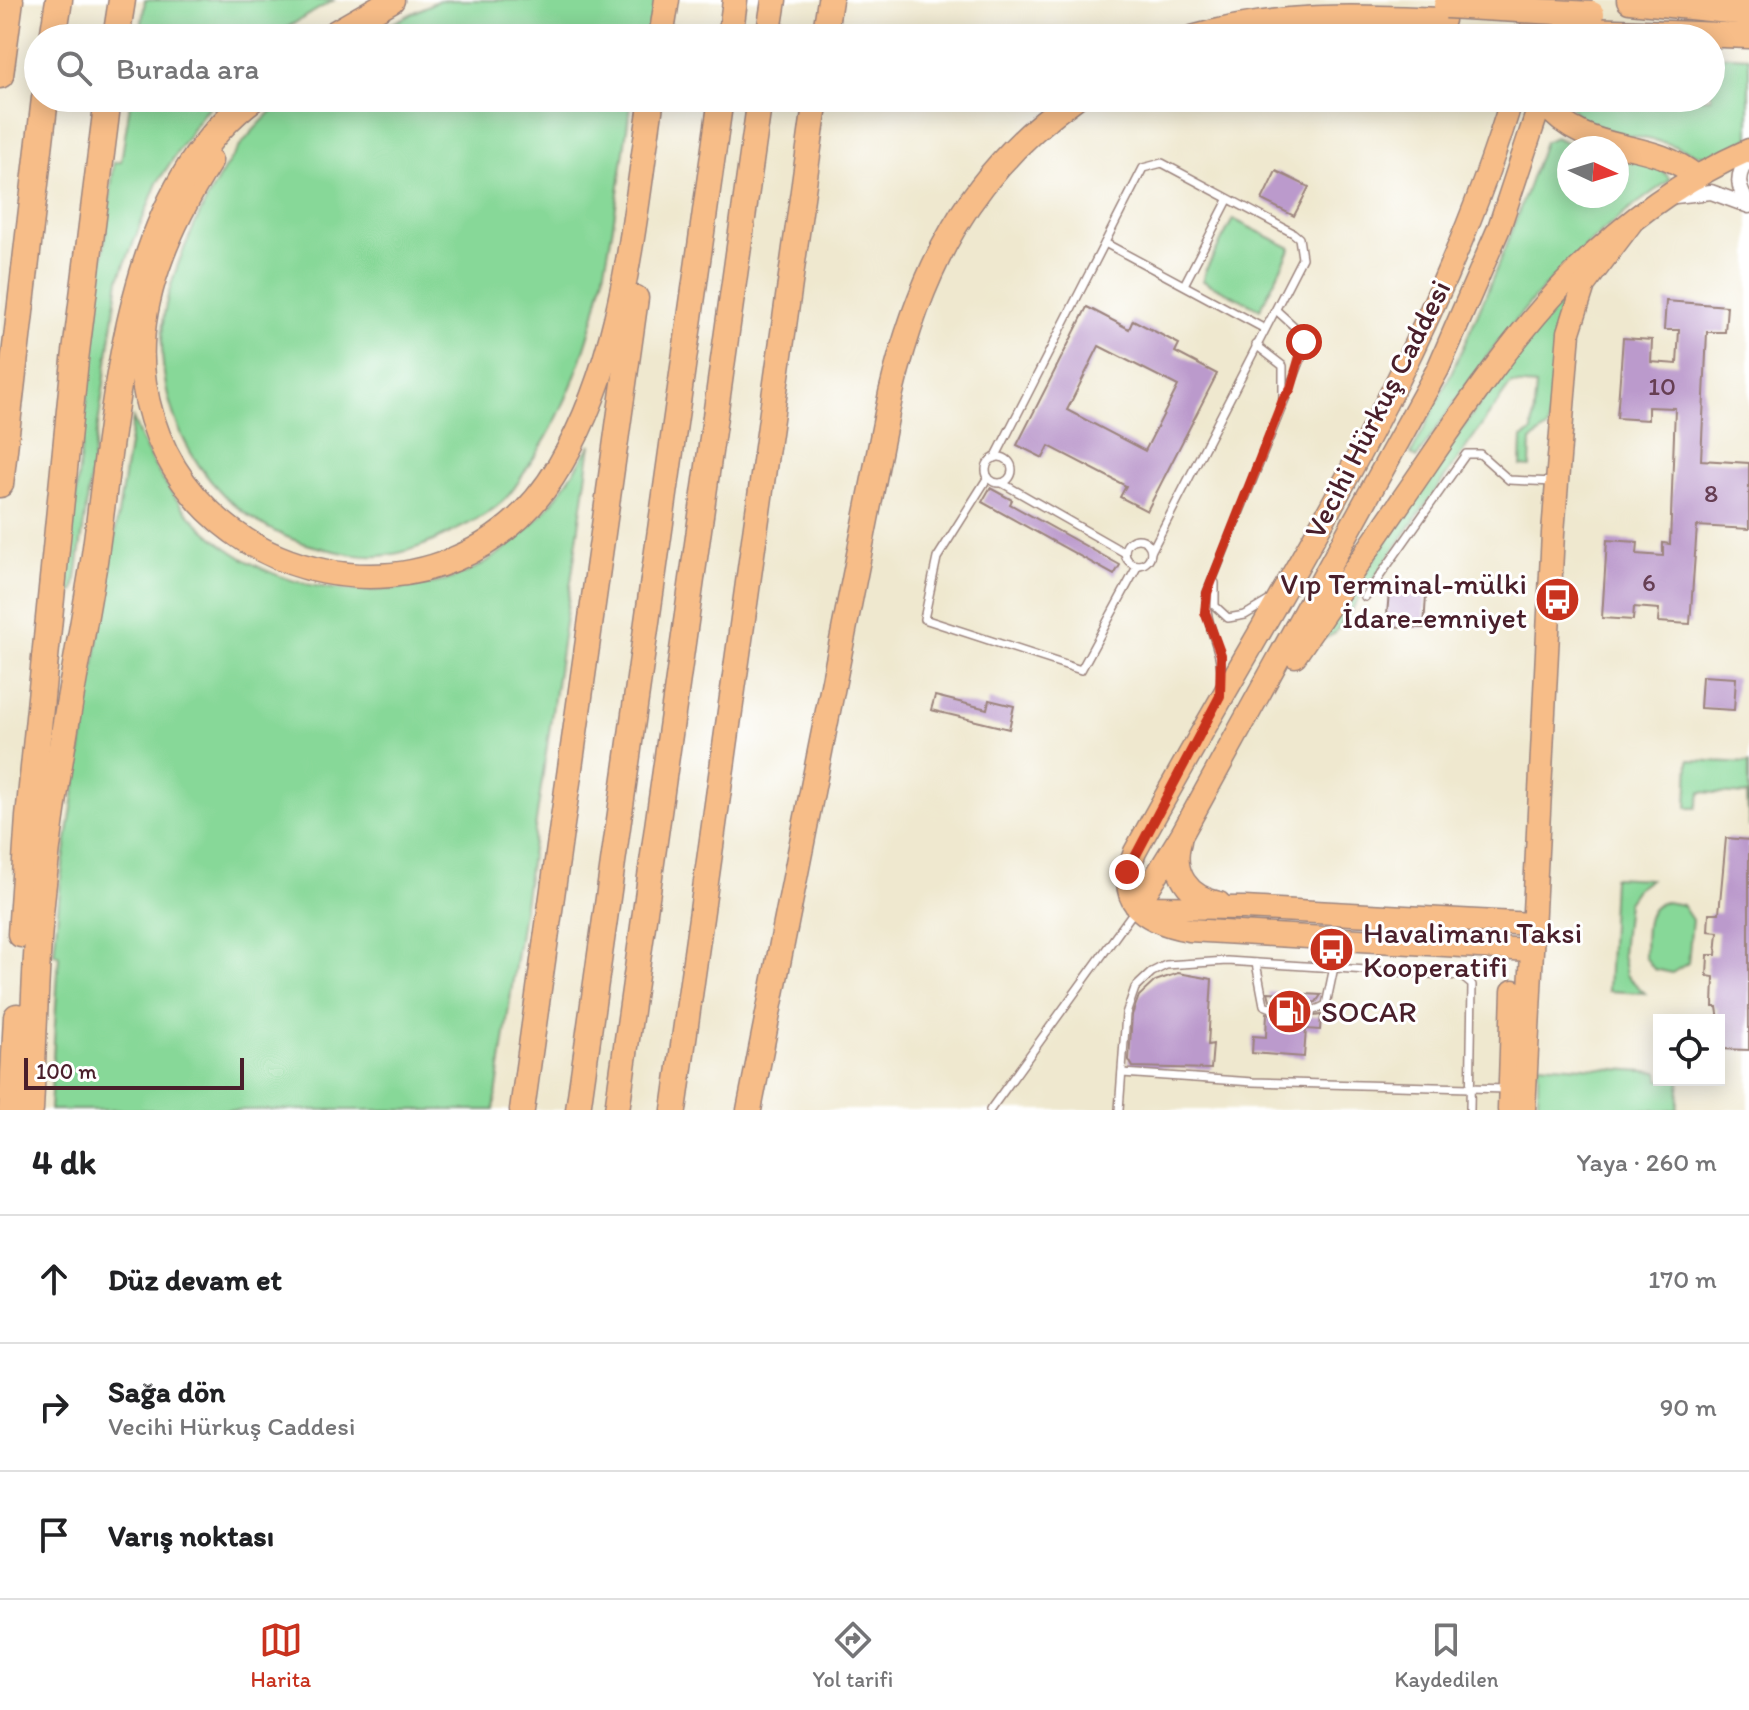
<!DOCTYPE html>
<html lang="tr">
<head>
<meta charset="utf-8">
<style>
  :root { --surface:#fff; --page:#f2f2f2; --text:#202124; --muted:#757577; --line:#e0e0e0; --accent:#c8321e }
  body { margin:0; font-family:Itim,sans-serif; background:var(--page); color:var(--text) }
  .controls { position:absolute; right:24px; bottom:24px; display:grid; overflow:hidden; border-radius:0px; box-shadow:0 4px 20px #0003 }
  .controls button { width:72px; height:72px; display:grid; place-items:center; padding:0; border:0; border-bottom:2px solid var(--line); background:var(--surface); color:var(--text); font:40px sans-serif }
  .compass { position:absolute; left:1557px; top:136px; width:72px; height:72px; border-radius:50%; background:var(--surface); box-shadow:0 4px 20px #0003; rotate:94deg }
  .scale { position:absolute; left:24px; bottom:20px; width:220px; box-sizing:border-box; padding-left:8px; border:4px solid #4a1f2b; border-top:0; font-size:22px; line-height:28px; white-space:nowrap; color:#4a1f2b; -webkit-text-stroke:6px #fff; paint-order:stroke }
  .stop { position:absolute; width:24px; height:24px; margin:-18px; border:6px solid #c8321e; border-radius:50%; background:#fff }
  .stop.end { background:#c8321e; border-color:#fff; box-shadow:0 2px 8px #0008 }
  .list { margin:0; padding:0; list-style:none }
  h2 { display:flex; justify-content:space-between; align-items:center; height:104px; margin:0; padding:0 32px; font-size:34px }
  h2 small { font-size:26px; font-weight:400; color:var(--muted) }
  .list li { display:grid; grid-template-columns:52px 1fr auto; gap:24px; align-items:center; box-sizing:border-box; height:128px; padding:0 32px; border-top:2px solid var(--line) }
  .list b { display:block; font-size:30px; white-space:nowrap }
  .list p { margin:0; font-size:26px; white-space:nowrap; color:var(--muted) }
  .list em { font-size:26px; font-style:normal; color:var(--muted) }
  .icon { flex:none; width:44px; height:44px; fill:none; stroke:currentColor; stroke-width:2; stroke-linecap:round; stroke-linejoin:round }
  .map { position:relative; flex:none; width:1749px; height:1110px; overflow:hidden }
  .search { position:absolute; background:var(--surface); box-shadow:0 4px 20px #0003; left:24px; right:24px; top:24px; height:88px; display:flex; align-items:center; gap:20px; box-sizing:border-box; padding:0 28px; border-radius:44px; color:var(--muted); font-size:30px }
  .sheet { height:488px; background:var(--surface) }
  nav { display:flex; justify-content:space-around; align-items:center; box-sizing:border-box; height:112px; border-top:2px solid var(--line); background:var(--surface); font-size:22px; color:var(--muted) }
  nav a { display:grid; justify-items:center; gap:4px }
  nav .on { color:var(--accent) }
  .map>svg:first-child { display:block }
</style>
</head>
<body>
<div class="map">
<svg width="1749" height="1110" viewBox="0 0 1749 1110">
  <rect width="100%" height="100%" fill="#fff"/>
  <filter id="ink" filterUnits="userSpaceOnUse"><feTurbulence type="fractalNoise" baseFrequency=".0125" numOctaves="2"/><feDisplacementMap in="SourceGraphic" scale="16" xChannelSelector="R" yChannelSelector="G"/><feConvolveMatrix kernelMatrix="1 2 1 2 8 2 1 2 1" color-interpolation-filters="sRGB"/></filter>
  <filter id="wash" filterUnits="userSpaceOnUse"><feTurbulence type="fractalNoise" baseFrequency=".006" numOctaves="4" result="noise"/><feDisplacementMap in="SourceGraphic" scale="32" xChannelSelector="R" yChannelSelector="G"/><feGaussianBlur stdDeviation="1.8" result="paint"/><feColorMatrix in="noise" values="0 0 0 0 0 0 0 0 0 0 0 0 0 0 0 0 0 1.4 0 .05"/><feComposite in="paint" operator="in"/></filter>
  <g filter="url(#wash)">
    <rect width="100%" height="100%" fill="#efe8cf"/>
    <g fill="#87d898" stroke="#687c62" stroke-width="2">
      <polygon points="145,0 334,0 286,28 276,38 140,38"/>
      <polygon points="439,0 655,0 649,38 363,38"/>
      <path d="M1711 55 1749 57V138L1710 157C1693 155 1679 146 1662 142 1626 132 1582 138 1566 98H1711Z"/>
      <polygon points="131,98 218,98 204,112 157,183 119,279 74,592 65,591 114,162 121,162"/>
      <path d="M285 98H641L640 102 631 100C613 224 602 363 527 468 521 478 514 490 506 498 492 513 468 524 450 533 430 543 410 552 387 555 366 559 342 553 322 548 218 525 153 429 163 323 167 276 208 190 236 152 249 132 269 115 285 98Z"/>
      <path d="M1555 137 1576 148H1569V196H1617V159C1635 163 1661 162 1670 180 1551 261 1495 340 1417 458L1411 454C1464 353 1507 249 1544 142Z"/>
      <polygon points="1233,219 1291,248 1260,309 1203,281 1204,273"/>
      <path d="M1564 296 1558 317 1548 428 1531 441 1530 467 1521 466 1522 438 1532 432 1536 386 1511 384 1334 634 1321 640C1399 523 1473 403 1564 296Z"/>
      <path d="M133 419C175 534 270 602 395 589 421 586 448 583 472 570 527 541 560 497 591 444L494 1110H50L59 955 54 954 61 878Z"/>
      <polygon points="1689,760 1749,763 1749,828 1747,795 1701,792 1696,808 1687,808"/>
      <polygon points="1613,877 1650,879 1636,889 1627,902 1622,954 1626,975 1645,993 1608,991"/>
      <path d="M1666 902 1682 905 1692 920 1688 963 1672 973 1654 969 1645 957C1646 936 1641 906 1666 902Z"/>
      <polygon points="1538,1064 1659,1072 1659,1080 1680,1080 1677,1110 1538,1110"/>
    </g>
    <g id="blocks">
      <g fill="#bb9acc" fill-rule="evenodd">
        <polygon points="1276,171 1309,187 1294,216 1262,200"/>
        <polygon points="1666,301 1727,306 1725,332 1707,332 1701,460 1749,463 1749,529 1697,526 1690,624 1658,622 1659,609 1634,607 1633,620 1602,618 1607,540 1638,542 1637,554 1663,556 1663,543 1670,544 1675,408 1648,407 1648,420 1617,418 1623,338 1652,340 1651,362 1677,364 1679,330 1664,330"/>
        <path d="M1087 307 1129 329 1133 320 1179 344 1175 352 1217 374 1147 511 1120 497 1126 486 1049 446 1043 458 1017 445ZM1099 346 1178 386 1145 451 1067 410Z"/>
        <polygon points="990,488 1012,500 1010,504 1120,565 1114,575 982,502"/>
        <polygon points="1389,592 1426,595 1424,628 1386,626"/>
        <polygon points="1702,676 1736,678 1734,710 1700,708"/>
        <polygon points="935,696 987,709 989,700 1014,706 1009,729 931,710"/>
        <polygon points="1726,838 1749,840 1749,1050 1719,1049 1719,1020 1717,1007 1713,1007 1714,977 1707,976 1708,955 1716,955 1718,932 1708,931 1709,913 1719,913"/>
        <polygon points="1178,973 1212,979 1208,1045 1213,1044 1211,1069 1133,1067 1129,1060 1132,1015 1139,996 1155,981"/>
        <polygon points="1268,992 1321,995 1316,1002 1295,1006 1270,1000"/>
        <polygon points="1267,1013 1295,1019 1321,1015 1320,1030 1306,1029 1304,1057 1252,1053 1253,1036 1266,1037"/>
      </g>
    </g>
  </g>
  <g filter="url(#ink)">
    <use href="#blocks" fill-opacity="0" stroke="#9c847d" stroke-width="2"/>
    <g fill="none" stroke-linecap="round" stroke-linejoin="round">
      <defs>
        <g id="service">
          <polyline points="1105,243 1265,329"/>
          <polyline points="1185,283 1228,200"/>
          <polyline points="1256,345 1283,366 1283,398"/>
          <circle cx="999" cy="470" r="13"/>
          <polyline points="995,458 1143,168 1162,163 1293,233 1299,238 1302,258 1151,552"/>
          <polyline points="988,477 937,558 924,619 1081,670 1138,565"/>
          <polyline points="1002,483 1125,553"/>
          <circle cx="1138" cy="552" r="13"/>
          <polyline points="1215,583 1215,606 1228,618 1245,615 1270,600"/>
          <polyline points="1365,597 1466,454 1480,454 1509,480 1554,482"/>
          <path d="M1221 682C1224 648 1203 626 1207 593L1304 352 1297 329 1276 310"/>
          <path d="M1256 963 1264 1005C1283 1014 1307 1016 1326 1005L1334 967"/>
          <polyline points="1122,1073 1253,1082 1506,1089"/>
          <polyline points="990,1110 1134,911"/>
          <polyline points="1119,1110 1126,1014 1135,988 1152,972 1166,965 1227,961 1461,976 1472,985 1470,1110"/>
        </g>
        <g id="minor">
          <polyline points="1675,196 1711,192 1749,206"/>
          <path d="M1749 205C1737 187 1735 175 1749 159"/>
        </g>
        <g id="primary">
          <polyline points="1529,38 1539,0"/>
          <polyline points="1558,38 1568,0"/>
          <path d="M1512 98C1431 369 1269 605 1135 852 1115 901 1141 921 1189 930L1530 950"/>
          <path d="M1541 101C1590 160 1646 134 1697 177"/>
          <path d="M1295 656C1339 592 1383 528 1426 465 1515 334 1599 216 1749 150"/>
          <path d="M1180 841C1171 873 1188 897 1219 903"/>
          <polyline points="1137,907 1182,834 1438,369 1499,228 1542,98"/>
          <polyline points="1137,907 1244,908 1532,924"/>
          <polyline points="1509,1110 1513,991"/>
          <polyline points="1524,1110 1553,533 1569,332 1584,285 1631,223"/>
        </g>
        <g id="trunk">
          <polyline points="1588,30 1749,36"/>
          <polyline points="326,38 392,0"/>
          <polyline points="661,38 667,0"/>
          <polyline points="730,38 735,0"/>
          <polyline points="768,38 774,0"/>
          <polyline points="824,38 830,0"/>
          <path d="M1192 38C1276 13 1356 16 1442 20"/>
          <path d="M210 161C170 224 132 307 144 383 176 592 453 649 560 465 625 354 633 222 652 98"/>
          <polyline points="522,1110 636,298"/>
          <polyline points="578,1110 721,98"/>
          <polyline points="617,1110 760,98"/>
          <polyline points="674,1110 816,98"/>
          <path d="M749 1110 891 393C920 271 969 172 1075 98"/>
        </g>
        <g id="motorway">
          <polyline points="1630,0 1749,12"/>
          <polyline points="53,38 59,0"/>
          <polyline points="116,38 122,0"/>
          <polyline points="0,75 10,0"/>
          <polyline points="0,484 45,98"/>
          <polyline points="21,934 29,817 75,360 108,98"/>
          <polyline points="12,1110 17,1017"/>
          <path d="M30 1110C34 1031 35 952 44 874 55 772 76 670 93 568 116 420 121 196 253 98"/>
        </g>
      </defs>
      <use href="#service" stroke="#9c847d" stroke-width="10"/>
      <use href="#minor" stroke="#9c847d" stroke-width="17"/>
      <use href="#primary" stroke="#9c847d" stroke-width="25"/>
      <use href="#trunk" stroke="#9c847d" stroke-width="27"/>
      <use href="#motorway" stroke="#9c847d" stroke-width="29"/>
      <use href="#service" stroke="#fff" stroke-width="7"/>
      <use href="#minor" stroke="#fff" stroke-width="14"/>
      <use href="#primary" stroke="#f7bd88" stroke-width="22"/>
      <use href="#trunk" stroke="#f7bd88" stroke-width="24"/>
      <use href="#motorway" stroke="#f7bd88" stroke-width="26"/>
      <defs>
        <polyline id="trunk-bridge" points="1446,6 1592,14"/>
      </defs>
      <use href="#trunk-bridge" stroke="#9c847d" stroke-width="27" stroke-linecap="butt"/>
      <use href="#trunk-bridge" stroke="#f7bd88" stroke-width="24"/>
    </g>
  </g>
  <g fill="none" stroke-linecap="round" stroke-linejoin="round" filter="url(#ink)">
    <polyline stroke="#c8321e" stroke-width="10" points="1127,872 1220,696 1221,655 1205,612 1207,593 1283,400 1291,388 1304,342"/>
  </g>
  <defs>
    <symbol id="bus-disc" viewBox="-11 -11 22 22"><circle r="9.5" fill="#c8321e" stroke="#fff"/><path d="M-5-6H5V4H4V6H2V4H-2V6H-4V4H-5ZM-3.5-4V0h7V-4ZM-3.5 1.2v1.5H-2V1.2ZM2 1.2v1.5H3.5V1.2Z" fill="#fff"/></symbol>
    <symbol id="fuel-disc" viewBox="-11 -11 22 22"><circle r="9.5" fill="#c8321e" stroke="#fff"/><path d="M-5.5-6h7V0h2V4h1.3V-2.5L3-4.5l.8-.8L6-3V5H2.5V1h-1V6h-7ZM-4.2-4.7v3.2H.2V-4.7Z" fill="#fff"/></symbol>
  </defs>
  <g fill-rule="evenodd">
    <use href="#bus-disc" x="1532" y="574" width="51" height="51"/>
    <use href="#bus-disc" x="1306" y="924" width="51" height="51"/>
    <use href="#fuel-disc" x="1264" y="986" width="51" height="51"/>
  </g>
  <g text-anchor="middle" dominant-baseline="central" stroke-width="6" stroke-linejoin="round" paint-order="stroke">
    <g font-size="26" fill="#663e53">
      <text x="1662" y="386">10</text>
      <text x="1711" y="493">8</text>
      <text x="1649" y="582">6</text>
    </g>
    <g font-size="30" fill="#4a1f2b" stroke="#fff">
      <text transform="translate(1377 409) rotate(-63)">Vecihi Hürkuş Caddesi</text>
    </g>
    <g font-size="30" fill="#4a1f2b" stroke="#fff" text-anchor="start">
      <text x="1527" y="583" text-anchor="end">Vıp Terminal-mülki<tspan x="1527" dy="34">İdare-emniyet</tspan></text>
      <text x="1363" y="932">Havalimanı Taksi<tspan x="1363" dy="34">Kooperatifi</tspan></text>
      <text x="1321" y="1011">SOCAR</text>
    </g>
  </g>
</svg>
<div class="controls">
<button><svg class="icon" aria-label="locate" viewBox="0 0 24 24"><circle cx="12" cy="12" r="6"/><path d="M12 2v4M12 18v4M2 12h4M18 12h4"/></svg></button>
</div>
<svg class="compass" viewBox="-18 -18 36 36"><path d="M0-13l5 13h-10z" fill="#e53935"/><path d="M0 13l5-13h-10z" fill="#757577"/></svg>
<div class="scale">100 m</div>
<div class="stop" style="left:1304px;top:342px"></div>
<div class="stop end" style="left:1127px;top:872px"></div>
<div class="search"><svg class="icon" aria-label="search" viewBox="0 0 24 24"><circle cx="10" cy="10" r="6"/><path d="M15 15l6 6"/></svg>Burada ara</div>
</div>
<section class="sheet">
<h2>4 dk<small>Yaya · 260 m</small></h2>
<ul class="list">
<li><svg class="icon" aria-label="ahead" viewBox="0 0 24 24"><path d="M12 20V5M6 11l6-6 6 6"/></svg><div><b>Düz devam et</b></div><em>170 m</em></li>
<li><svg class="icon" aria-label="right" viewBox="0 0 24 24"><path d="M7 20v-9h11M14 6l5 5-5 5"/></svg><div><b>Sağa dön</b><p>Vecihi Hürkuş Caddesi</p></div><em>90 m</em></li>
<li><svg class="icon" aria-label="arrive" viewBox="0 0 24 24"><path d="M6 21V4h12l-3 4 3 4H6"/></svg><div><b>Varış noktası</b></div></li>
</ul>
</section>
<nav>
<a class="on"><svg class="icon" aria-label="map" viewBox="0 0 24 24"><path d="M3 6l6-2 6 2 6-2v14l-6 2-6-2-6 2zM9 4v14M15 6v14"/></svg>Harita</a>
<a><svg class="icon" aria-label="directions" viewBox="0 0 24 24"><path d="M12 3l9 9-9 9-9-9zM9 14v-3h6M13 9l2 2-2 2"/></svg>Yol tarifi</a>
<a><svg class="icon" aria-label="saved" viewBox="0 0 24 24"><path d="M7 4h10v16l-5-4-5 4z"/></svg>Kaydedilen</a>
</nav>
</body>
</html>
